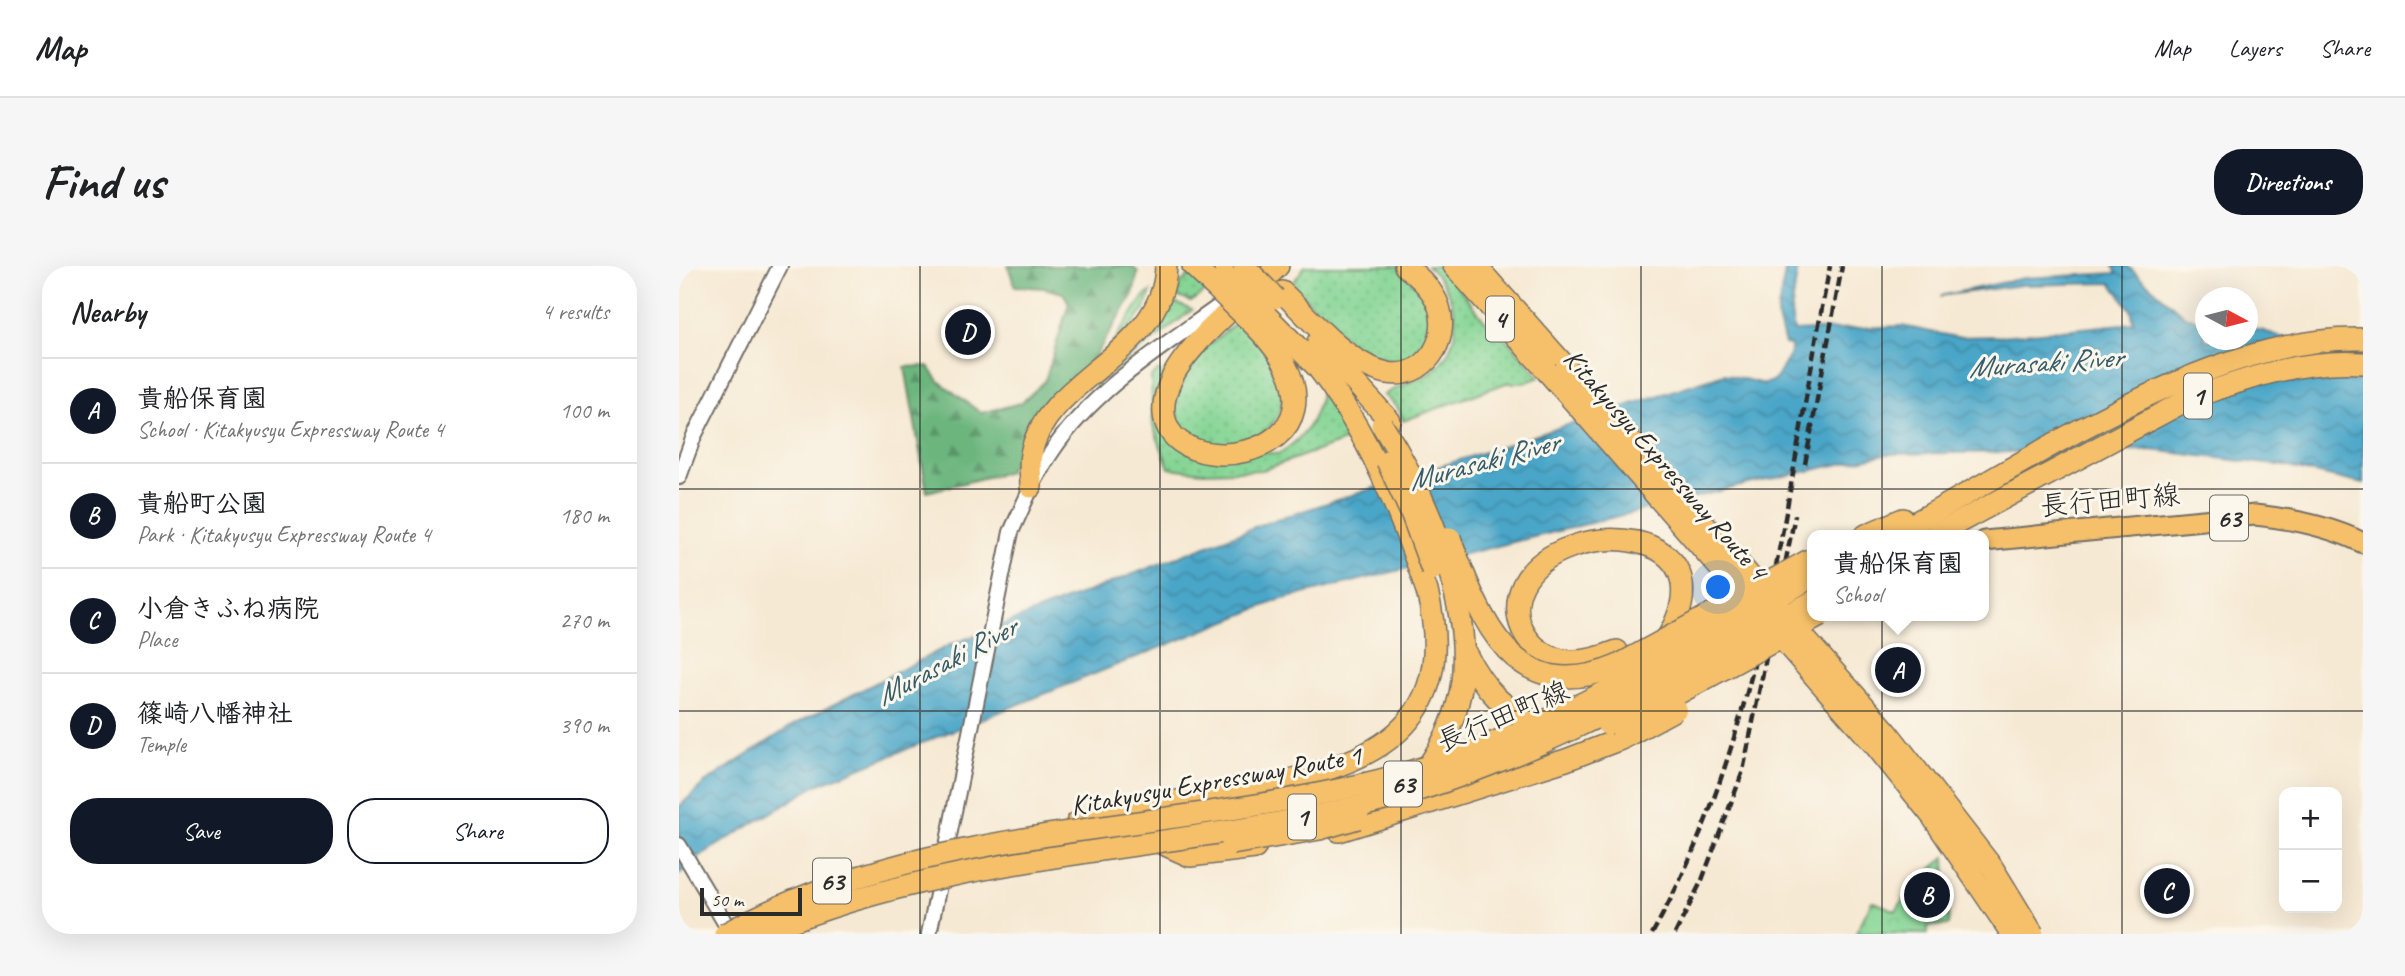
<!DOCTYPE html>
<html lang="en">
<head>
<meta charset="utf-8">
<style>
  :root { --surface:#fff; --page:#f6f6f6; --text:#202124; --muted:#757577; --line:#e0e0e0; --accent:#111827 }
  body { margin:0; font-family:Caveat,"Klee One",sans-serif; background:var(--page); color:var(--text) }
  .controls { position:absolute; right:21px; bottom:21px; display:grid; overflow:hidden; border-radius:14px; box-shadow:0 7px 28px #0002 }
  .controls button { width:63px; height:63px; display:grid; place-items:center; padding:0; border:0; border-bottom:2px solid var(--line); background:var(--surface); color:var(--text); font:35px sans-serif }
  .compass { position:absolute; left:1516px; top:21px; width:63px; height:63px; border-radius:50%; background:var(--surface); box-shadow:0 7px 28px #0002; rotate:97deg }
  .scale { position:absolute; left:21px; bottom:18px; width:102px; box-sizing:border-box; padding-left:7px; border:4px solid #2b2b2b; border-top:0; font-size:19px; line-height:24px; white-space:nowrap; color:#2b2b2b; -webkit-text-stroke:5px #fbf7ec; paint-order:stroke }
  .you { position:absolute; left:1040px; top:322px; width:24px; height:24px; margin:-18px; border:5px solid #fff; border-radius:50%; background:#1a73e8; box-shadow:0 0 0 10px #1a73e833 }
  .badge { display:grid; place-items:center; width:46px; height:46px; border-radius:50%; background:var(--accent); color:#fff; font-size:23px; font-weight:700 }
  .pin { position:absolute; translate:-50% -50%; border:4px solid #fff; box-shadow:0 2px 7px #0006 }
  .popup { position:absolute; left:1128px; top:264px; width:182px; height:91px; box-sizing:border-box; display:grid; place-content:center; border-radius:14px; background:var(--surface); filter:drop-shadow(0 2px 5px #0005); font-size:23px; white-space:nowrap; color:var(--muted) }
  .popup b { font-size:26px; color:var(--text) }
  .popup::after { content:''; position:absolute; left:50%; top:100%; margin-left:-14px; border:14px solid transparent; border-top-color:var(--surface) }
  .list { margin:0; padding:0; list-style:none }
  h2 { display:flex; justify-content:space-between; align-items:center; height:91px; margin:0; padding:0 28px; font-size:30px }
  h2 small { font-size:23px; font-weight:400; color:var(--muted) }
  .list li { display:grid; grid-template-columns:46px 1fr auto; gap:21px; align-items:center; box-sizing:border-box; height:105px; padding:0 28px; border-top:2px solid var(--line) }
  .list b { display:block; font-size:26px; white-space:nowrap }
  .list p { margin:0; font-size:23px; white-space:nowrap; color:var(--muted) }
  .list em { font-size:23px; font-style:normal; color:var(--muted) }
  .actions { display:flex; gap:14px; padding:21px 28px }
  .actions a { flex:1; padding:16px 0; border:2px solid var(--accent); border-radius:28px; text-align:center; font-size:24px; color:var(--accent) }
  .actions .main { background:var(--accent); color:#fff }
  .map { position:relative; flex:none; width:1684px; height:668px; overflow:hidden; border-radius:28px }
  header { display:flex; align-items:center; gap:42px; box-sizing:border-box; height:98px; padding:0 35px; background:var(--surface); border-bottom:2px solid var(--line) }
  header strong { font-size:33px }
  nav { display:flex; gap:38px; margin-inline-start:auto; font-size:24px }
  .intro { display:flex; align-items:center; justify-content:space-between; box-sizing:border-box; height:168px; padding:0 42px }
  h1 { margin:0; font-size:49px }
  .button { padding:18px 32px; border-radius:28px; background:var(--accent); color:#fff; font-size:24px; font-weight:700 }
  main { display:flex; gap:42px; padding:0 42px }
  aside { flex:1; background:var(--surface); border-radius:28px; box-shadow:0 7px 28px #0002 }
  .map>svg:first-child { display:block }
</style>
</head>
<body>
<header>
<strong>Map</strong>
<nav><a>Map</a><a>Layers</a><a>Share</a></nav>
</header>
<div class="intro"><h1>Find us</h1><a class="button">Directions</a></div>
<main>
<aside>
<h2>Nearby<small>4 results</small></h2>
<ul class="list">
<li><span class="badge">A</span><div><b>貴船保育園</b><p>School · Kitakyusyu Expressway Route 4</p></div><em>100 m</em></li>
<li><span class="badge">B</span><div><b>貴船町公園</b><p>Park · Kitakyusyu Expressway Route 4</p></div><em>180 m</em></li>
<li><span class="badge">C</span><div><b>小倉きふね病院</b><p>Place</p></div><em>270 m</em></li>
<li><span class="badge">D</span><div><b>篠崎八幡神社</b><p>Temple</p></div><em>390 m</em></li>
</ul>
<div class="actions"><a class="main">Save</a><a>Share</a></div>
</aside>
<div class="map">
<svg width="1684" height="668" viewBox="0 0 1684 668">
  <defs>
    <pattern id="grass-dots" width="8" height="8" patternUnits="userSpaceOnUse" patternTransform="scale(1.75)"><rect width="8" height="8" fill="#86d595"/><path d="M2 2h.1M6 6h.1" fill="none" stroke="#74b781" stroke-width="1.8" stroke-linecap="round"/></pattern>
    <pattern id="forest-firs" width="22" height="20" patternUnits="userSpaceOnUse" patternTransform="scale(1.75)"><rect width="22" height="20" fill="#6cb67e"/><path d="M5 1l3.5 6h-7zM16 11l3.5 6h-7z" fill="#599467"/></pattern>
    <pattern id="park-crowns" width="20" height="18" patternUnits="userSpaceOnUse" patternTransform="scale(1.75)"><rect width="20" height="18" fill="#86d595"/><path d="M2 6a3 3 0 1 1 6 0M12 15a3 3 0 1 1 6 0" fill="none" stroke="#74b781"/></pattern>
    <pattern id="water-waves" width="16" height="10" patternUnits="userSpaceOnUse" patternTransform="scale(1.75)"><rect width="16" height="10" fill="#4aa6c8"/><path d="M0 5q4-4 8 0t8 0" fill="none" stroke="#3e87a3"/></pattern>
  </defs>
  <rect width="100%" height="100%" fill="#fbf7ec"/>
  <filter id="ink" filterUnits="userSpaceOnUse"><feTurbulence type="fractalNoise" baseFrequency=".0143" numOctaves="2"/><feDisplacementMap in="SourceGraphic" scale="14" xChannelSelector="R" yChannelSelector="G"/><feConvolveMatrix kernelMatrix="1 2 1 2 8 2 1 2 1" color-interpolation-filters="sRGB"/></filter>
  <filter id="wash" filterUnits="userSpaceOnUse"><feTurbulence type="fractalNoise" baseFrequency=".00686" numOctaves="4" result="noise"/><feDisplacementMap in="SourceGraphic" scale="28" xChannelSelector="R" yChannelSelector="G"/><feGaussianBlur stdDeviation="1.57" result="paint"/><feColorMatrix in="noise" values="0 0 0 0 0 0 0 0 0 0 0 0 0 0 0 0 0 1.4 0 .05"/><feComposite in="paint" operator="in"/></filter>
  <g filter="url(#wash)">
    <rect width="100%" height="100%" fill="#f6e9d3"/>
    <g fill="url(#grass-dots)" stroke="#588060" stroke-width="2">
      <path d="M626 0H721C730 13 748 29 753 44 765 83 725 104 693 89 661 74 637 42 613 18Z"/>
      <path d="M748 0H762L814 65 828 74 861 111 845 117H827L724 155 719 142 705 129C722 117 741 115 754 104 789 76 779 26 748 0Z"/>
      <polygon points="515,5 531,22 512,36 497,30 502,17"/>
      <polygon points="472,26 465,45 428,85 465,30"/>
      <polygon points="494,36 513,44 417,119 415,116"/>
      <path d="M562 53C572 64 595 85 601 98 603 105 602 117 603 124 608 192 492 201 497 133 498 121 503 109 511 99 526 81 544 67 562 53Z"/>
      <path d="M480 104 486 111 491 173 599 188C627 172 637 153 643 122L674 172 584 204 524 206 490 202 474 160 472 111Z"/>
    </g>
    <polygon fill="url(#forest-firs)" stroke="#4c7054" stroke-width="2" points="329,0 453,0 459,6 454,28 417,89 328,206 248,226 226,101 249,100 261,116 302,147 342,137 366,115 390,37 384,27 365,22 336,20"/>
    <polygon fill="url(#park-crowns)" stroke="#588060" stroke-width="2" points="1266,591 1270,659 1249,660 1249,668 1177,667 1193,635 1217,645 1231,623"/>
    <polygon fill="url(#water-waves)" stroke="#3a687a" stroke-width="2" points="1107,0 1119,0 1112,47 1115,65 1223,60 1277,71 1322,70 1455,57 1452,44 1432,17 1342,19 1261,30 1345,12 1438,7 1434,0 1448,0 1506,50 1526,56 1526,74 1568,74 1569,62 1585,65 1684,100 1684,218 1605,200 1472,184 1207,188 1061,220 600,334 138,519 24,588 0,608 0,541 24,518 114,459 271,379 581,259 1045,108 1085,118 1096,114 1110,91 1112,79 1106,78 1098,49"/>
  </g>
  <g filter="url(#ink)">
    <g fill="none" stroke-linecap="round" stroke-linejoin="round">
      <defs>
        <g id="minor">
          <polyline points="0,211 15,170 101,0"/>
          <polyline points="0,579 49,662"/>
          <path d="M250 668 332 266C345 238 356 210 374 184 418 119 492 76 554 30"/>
        </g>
        <g id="major">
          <path d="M1305 275 1576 249C1614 253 1650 260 1684 277"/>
          <polyline points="455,569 553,553"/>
          <polyline points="244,601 322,590"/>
        </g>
        <g id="highway">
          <polyline points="514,0 534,19"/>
          <polyline points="775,0 868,105"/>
          <polyline points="797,0 887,101"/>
          <path d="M603 26C632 53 667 98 708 107 746 114 771 74 760 41 754 23 740 11 726 0"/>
          <polyline points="582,44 644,107"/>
          <path d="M570 54C725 202 433 236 493 112 510 76 570 29 599 0"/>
          <polyline points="639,76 711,155"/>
          <path d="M352 221C352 210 350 198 352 188 367 110 485 89 487 0"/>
          <polyline points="1187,269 1224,253"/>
          <path d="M1213 269C1350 198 1527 69 1684 73"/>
          <path d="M1256 269 1508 134C1565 113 1622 93 1684 97"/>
          <path d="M938 385C923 391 908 396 891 395 853 393 827 355 844 319 879 248 1063 255 984 379"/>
          <path d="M398 557C444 545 491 536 538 528 657 507 788 484 748 325 720 244 690 167 636 98"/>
          <polyline points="660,565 887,494 942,473"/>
          <polyline points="473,573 511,590 576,582"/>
        </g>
      </defs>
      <use href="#minor" stroke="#726e66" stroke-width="18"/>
      <use href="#major" stroke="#726e66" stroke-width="23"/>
      <use href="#highway" stroke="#726e66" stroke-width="24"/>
      <use href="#minor" stroke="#fff" stroke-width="14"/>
      <use href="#major" stroke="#f6c06b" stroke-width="19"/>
      <use href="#highway" stroke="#f6c06b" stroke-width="21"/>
      <g stroke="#2b2b2b" stroke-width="4.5" stroke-dasharray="10 5" stroke-linecap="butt">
        <polyline points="1126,198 1163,0"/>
        <path d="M973 668C1088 464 1106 225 1151 0"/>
        <polyline points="996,668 1023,614 1064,505 1116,249"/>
      </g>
      <defs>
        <g id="highway-bridge">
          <polyline points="565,0 596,32"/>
          <polyline points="546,9 582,44"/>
          <polyline points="534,19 570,54"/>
          <polyline points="887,101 1209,467 1313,601 1354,668"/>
          <polyline points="868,105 1195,478 1253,550 1333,668"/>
          <path d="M703 159C746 226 793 335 783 415 779 448 766 476 747 503"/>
          <polyline points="708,195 733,249 753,304"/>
          <path d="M771 272C801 352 833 443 938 400L1132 293"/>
          <path d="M786 386C803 420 826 449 865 458"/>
          <polyline points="928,458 989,433 1141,350"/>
          <polyline points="942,473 997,443"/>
          <polyline points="553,578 641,563 679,552"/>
          <path d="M46 668C238 559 471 568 681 519 843 482 991 393 1133 311"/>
          <path d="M81 668C272 585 486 587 686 539 845 500 991 414 1133 336"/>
        </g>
      </defs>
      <use href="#highway-bridge" stroke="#726e66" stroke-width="24" stroke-linecap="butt"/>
      <use href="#highway-bridge" stroke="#f6c06b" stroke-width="21"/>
    </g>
  </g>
  <path fill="none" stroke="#2b2b2b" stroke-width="2" stroke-opacity="0.55" d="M241 0V668M481 0V668M722 0V668M962 0V668M1203 0V668M1443 0V668M0 223H1684M0 445H1684"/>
  <g text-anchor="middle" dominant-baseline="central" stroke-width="6" stroke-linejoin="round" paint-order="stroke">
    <g fill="#fbf7ec" stroke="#696865" stroke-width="2">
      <rect x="807" y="30.5" width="28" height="45" rx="5"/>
      <rect x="1505" y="107.5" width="28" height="45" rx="5"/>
      <rect x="1531" y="229.5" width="38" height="45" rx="5"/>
      <rect x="705" y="495.5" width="38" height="45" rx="5"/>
      <rect x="609" y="528.5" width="28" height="45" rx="5"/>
      <rect x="134" y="592.5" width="38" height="45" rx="5"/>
    </g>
    <g font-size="26" font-weight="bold" fill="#2b2b2b">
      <text x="821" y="53">4</text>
      <text x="1519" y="130">1</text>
      <text x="1550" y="252">63</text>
      <text x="724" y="518">63</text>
      <text x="623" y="551">1</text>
      <text x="153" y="615">63</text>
    </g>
    <g font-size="28" fill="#2b2b2b" stroke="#fbf7ec">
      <text transform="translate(987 198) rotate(49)">Kitakyusyu Expressway Route 4</text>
      <text transform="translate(1431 234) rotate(-5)">長行田町線</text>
      <text transform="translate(824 450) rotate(-23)">長行田町線</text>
      <text transform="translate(537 514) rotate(-10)">Kitakyusyu Expressway Route 1</text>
    </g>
    <g font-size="30" font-style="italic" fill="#375c6a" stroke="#fbf7ec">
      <text transform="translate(1366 96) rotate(-4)">Murasaki River</text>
      <text transform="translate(804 195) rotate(-15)">Murasaki River</text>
      <text transform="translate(267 395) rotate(-28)">Murasaki River</text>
    </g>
  </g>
</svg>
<div class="controls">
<button>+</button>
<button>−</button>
</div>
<svg class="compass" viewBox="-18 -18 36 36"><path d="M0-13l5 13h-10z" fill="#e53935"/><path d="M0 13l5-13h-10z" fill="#757577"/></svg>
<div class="scale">50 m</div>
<div class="you"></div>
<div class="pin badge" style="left:1219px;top:404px">A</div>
<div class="popup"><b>貴船保育園</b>School</div>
<div class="pin badge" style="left:1248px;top:629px">B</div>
<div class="pin badge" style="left:1488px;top:625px">C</div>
<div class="pin badge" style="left:289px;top:66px">D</div>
</div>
</main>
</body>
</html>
